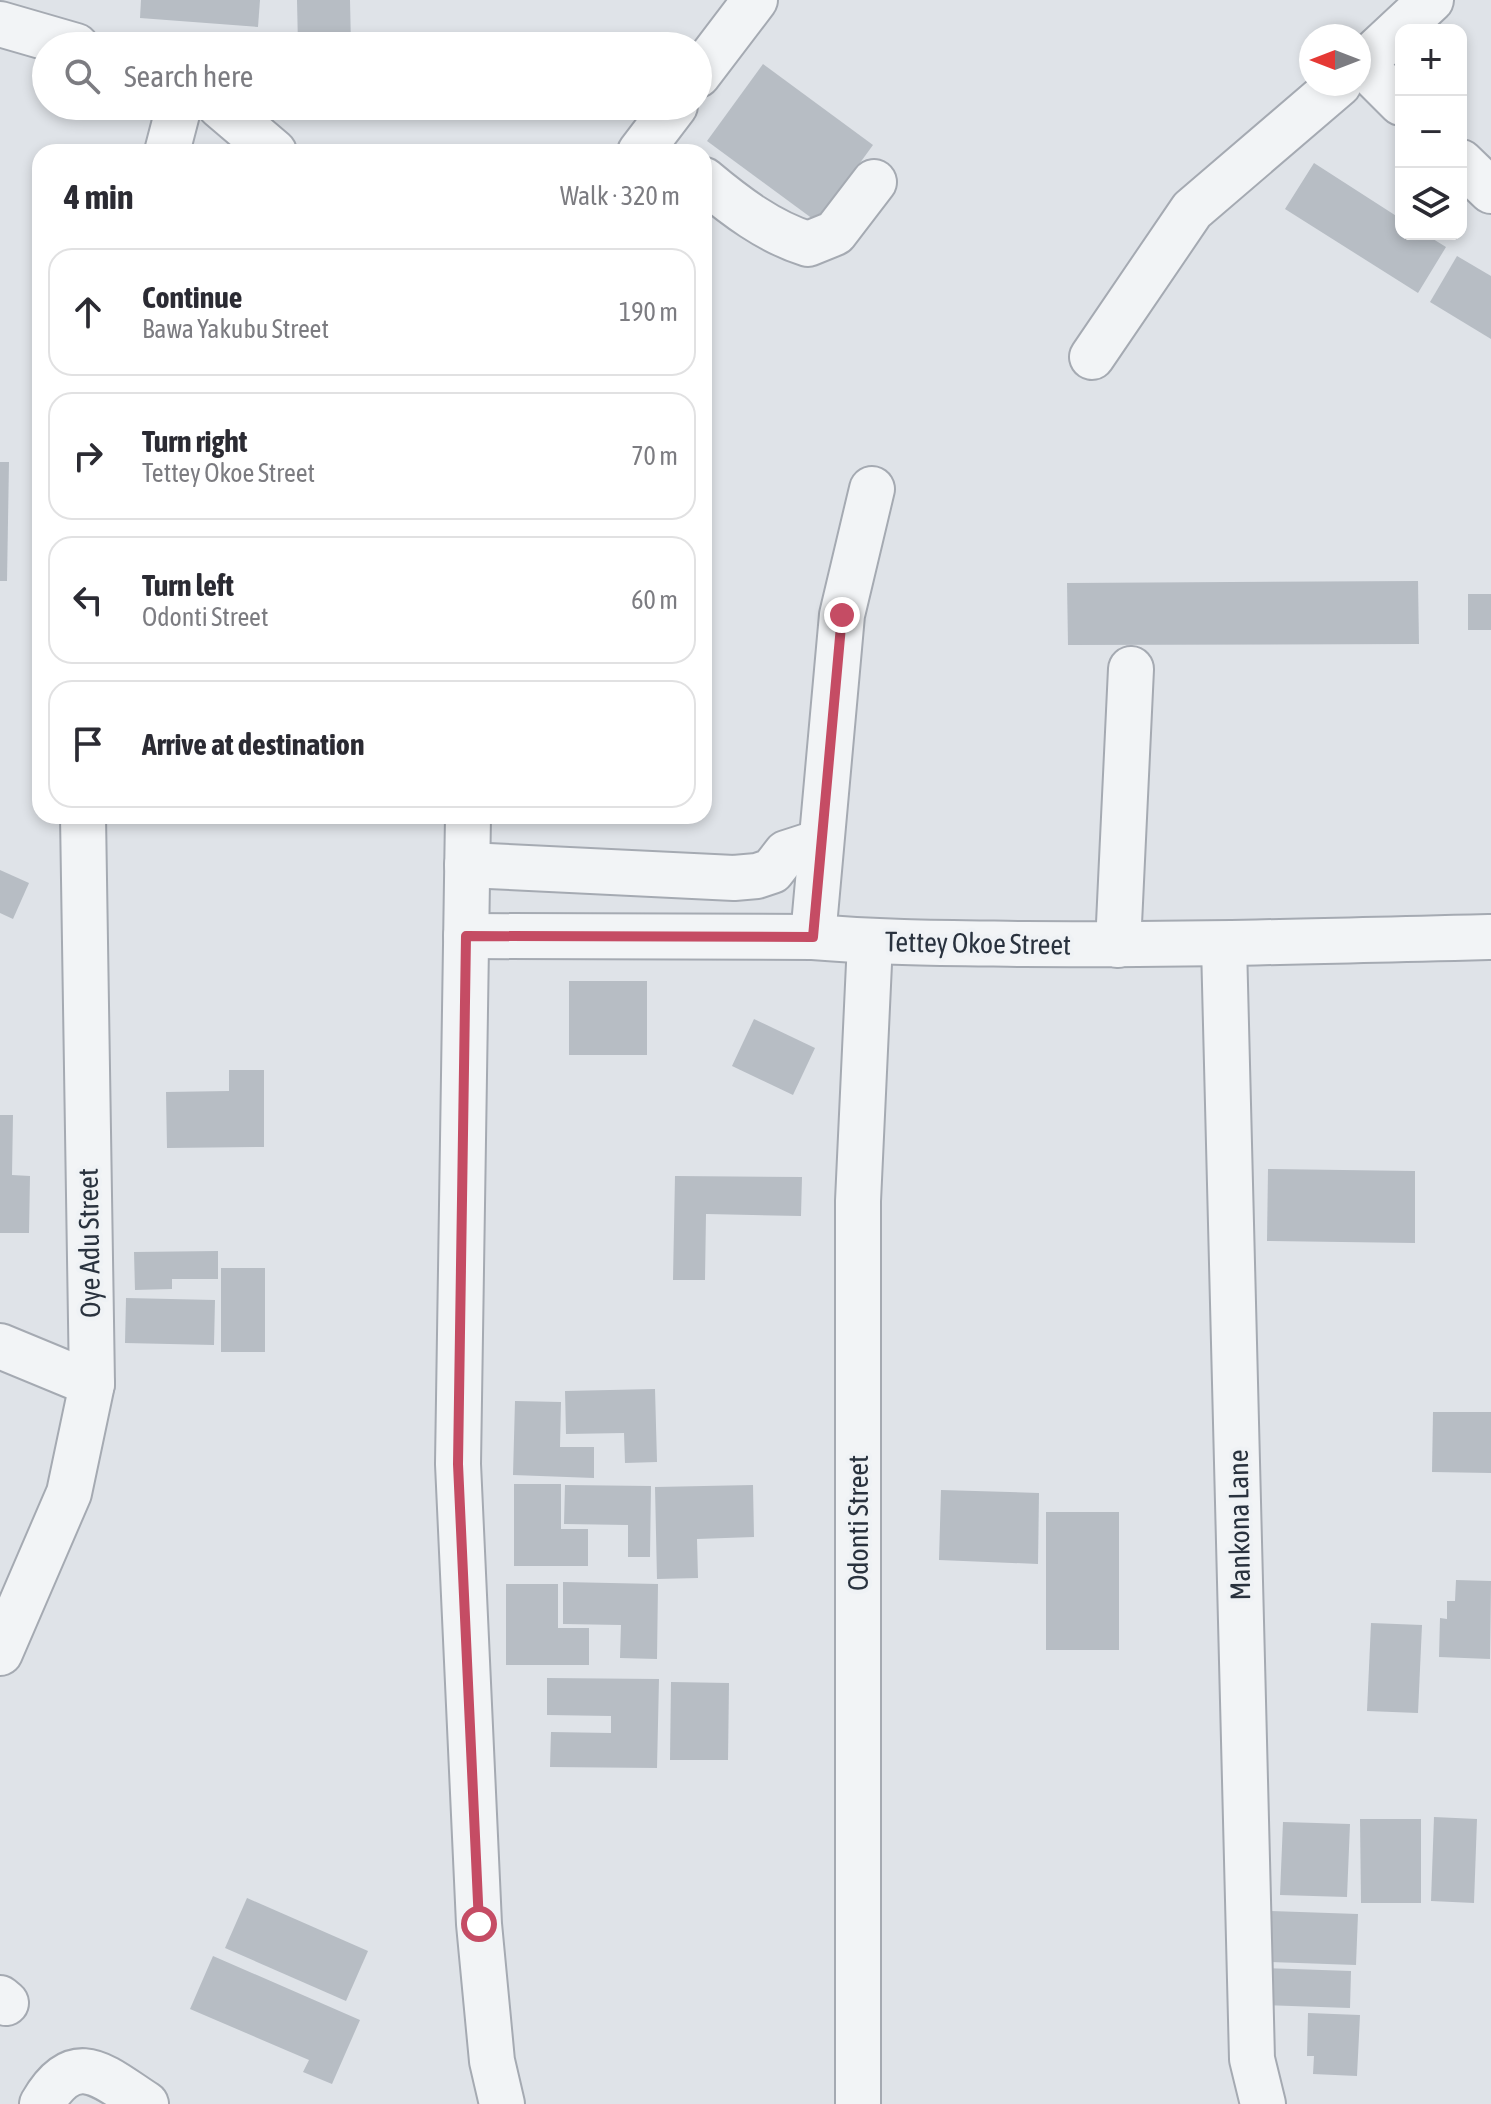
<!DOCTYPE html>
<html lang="en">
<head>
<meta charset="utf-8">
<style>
  :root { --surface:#fff; --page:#f7f7f7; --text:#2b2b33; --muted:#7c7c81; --line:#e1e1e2 }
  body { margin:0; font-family:"Asap Condensed",sans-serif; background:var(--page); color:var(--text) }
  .controls { position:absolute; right:24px; top:24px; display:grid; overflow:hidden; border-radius:16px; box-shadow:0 4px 12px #0003 }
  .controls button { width:72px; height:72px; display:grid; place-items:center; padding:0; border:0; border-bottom:2px solid var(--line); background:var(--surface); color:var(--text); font:40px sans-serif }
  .compass { position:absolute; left:1299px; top:24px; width:72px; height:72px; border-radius:50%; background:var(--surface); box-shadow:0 4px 12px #0003; rotate:270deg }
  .stop { position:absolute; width:24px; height:24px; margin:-18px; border:6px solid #c54c64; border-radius:50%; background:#fff }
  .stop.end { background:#c54c64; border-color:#fff; box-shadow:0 2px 8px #0008 }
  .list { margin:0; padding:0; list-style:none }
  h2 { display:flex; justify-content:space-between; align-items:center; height:104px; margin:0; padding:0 32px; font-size:34px }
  h2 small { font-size:26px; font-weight:400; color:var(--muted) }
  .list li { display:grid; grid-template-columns:52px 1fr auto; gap:24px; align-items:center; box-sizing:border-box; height:128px; margin:0 16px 16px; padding:0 16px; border:2px solid var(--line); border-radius:24px }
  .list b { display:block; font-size:30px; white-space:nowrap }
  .list p { margin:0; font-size:26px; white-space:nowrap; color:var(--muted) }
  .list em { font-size:26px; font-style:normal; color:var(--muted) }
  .icon { flex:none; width:44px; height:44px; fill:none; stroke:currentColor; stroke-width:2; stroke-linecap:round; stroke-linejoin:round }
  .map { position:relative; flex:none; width:1491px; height:2104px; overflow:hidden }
  .search { position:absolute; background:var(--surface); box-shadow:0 4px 12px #0003; left:32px; top:32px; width:680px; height:88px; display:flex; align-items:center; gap:20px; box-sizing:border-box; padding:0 28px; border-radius:44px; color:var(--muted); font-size:30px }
  .panel { position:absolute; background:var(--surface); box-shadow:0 4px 12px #0003; left:32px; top:144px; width:680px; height:680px; border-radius:24px }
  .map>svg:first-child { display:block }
</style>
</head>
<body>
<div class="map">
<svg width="1491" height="2104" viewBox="0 0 1491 2104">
  <rect width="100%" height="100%" fill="#dfe3e8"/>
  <g fill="#b7bdc4">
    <polygon points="141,0 260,0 258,27 140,18"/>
    <polygon points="297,0 350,0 351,46 298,46"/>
    <polygon points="763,64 873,145 817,222 707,141"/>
    <polygon points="1314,163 1401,219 1401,234 1425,234 1446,247 1418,293 1285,209"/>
    <polygon points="1457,256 1491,276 1491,339 1430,302"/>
    <polygon points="0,462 9,462 7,581 0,581"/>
    <polygon points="1418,581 1419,644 1068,645 1067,583"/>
    <rect x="1468" y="594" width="23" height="36"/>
    <polygon points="0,870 29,883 13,919 0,913"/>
    <rect x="569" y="981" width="78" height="74"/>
    <polygon points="754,1019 815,1048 793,1095 732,1066"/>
    <polygon points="229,1070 264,1070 264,1147 167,1148 166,1092 229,1091"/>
    <polygon points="0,1115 13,1115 12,1175 30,1176 29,1233 0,1233"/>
    <polygon points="1268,1169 1415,1171 1415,1243 1267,1241"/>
    <polygon points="675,1176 802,1177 801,1216 706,1214 705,1280 673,1280"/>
    <polygon points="218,1251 218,1279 172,1279 172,1289 135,1290 134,1252"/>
    <rect x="221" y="1268" width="44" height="84"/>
    <polygon points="126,1298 215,1300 214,1345 125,1343"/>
    <polygon points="655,1389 657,1462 625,1463 624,1433 566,1434 565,1391"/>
    <polygon points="515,1401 561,1402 560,1447 594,1447 594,1478 513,1475"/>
    <polygon points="1433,1412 1491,1412 1491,1473 1432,1472"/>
    <polygon points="514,1484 561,1484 561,1529 588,1529 588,1566 514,1566"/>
    <polygon points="565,1485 651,1486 650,1557 628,1557 628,1525 564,1524"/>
    <polygon points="753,1485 754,1537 697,1539 698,1578 657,1579 655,1487"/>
    <polygon points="941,1490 1039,1493 1038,1564 939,1560"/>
    <rect x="1046" y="1512" width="73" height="138"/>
    <polygon points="1456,1580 1491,1581 1490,1659 1439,1657 1440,1618 1447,1619 1447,1601 1455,1601"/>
    <polygon points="563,1582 658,1584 657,1659 620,1658 621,1625 563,1624"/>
    <polygon points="506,1584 558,1584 558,1628 589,1628 589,1665 506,1665"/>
    <polygon points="1371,1623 1422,1625 1418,1713 1367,1711"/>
    <polygon points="547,1678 659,1679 657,1768 550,1767 551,1732 611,1733 611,1716 547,1715"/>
    <polygon points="671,1682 729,1683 728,1760 670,1760"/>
    <polygon points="1434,1817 1477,1819 1474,1903 1431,1901"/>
    <polygon points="1360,1819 1421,1819 1421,1903 1361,1903"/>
    <polygon points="1283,1822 1350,1824 1347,1897 1280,1895"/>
    <polygon points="247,1898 368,1951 346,2001 225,1948"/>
    <polygon points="1271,1911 1358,1914 1356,1965 1269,1962"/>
    <polygon points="213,1956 360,2020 332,2084 303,2072 309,2060 190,2009"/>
    <polygon points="1265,1968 1351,1971 1350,2008 1264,2005"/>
    <polygon points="1308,2013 1360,2015 1357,2076 1313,2074 1314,2056 1307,2056"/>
  </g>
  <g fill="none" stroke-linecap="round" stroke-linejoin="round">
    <defs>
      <g id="minor">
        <polyline points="0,24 76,46"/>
        <polyline points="1362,64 1401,103"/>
        <polyline points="1359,67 1431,0"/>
        <polyline points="698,75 755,0"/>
        <polyline points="220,106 274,152"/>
        <polyline points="167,152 179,106"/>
        <polyline points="640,152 675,106"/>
        <polyline points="1461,162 1491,191"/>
        <path d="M704 180C735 206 769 232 808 244L835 233 874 182"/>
        <polyline points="1092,357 1192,210 1339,84"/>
        <polyline points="468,816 458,1464 479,1924 492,2061 502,2104"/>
        <polyline points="467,865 734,878 757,876 772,871 786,853 820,842"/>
        <path d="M466 936 813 937C883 943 954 943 1024 944 1180 945 1335 941 1491 937"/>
        <polyline points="813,937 842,615 872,489"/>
        <polyline points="1118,945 1131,669"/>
        <polyline points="1224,945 1252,2059 1263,2104"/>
        <polyline points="0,1346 92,1384"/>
        <polyline points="0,1653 69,1493 92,1384 83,816"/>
        <polyline points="0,1998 6,2003"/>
        <path d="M42 2104C75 2046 104 2077 146 2104"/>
        <polyline points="858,2104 858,1201 870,942"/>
      </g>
    </defs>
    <use href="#minor" stroke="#a5aab2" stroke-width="48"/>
    <use href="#minor" stroke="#f2f4f6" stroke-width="44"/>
  </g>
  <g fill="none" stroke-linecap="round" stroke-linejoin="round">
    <polyline stroke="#c54c64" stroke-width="10" points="479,1924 458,1464 466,936 813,937 842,615"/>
  </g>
  <g text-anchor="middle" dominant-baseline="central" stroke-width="8" stroke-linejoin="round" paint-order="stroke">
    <g font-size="28" fill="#29323e" stroke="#eff2f5">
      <text transform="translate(978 943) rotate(1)">Tettey Okoe Street</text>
      <text transform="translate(89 1243) rotate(-91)">Oye Adu Street</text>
      <text transform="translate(858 1523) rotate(-90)">Odonti Street</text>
      <text transform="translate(1239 1525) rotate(-91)">Mankona Lane</text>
    </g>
  </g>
</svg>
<div class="controls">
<button>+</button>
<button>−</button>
<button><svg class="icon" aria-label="layers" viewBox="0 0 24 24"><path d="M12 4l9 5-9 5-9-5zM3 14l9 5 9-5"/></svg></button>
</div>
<svg class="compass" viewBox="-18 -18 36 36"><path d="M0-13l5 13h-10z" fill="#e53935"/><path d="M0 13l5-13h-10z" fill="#7c7c81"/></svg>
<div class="stop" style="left:479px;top:1924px"></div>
<div class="stop end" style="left:842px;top:615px"></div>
<div class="search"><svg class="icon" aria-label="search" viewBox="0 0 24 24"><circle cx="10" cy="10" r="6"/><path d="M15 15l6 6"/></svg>Search here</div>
<section class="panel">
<h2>4 min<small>Walk · 320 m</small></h2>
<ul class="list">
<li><svg class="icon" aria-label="ahead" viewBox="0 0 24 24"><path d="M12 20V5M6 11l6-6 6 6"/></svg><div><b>Continue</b><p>Bawa Yakubu Street</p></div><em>190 m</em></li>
<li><svg class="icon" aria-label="right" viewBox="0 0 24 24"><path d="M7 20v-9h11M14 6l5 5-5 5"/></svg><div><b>Turn right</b><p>Tettey Okoe Street</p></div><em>70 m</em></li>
<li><svg class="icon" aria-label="left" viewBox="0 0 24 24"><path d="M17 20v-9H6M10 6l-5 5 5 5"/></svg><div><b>Turn left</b><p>Odonti Street</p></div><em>60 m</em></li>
<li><svg class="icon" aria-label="arrive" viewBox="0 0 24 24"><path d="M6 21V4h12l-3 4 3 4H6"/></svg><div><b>Arrive at destination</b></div></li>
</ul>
</section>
</div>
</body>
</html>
